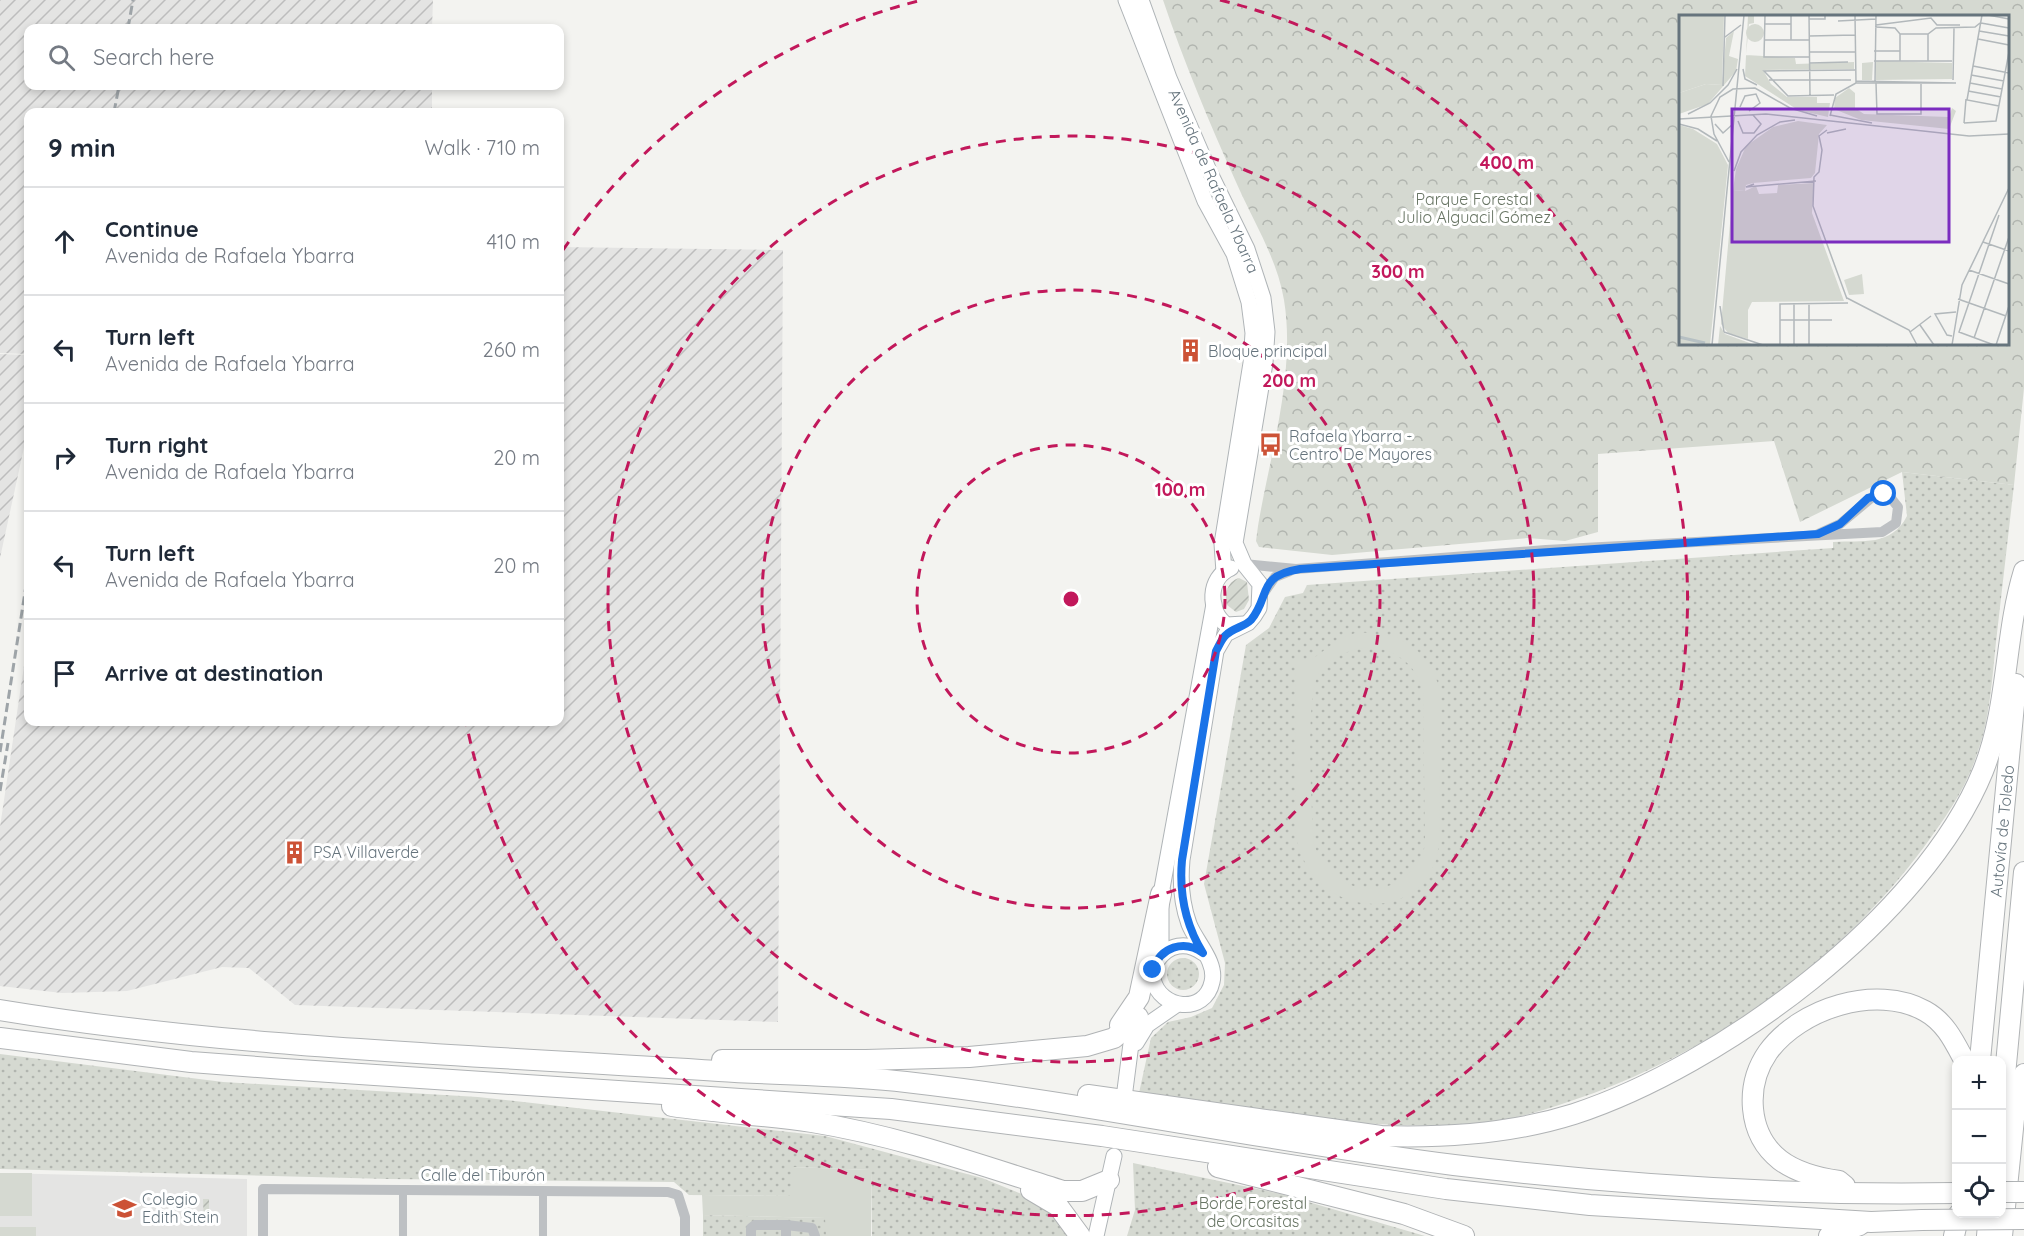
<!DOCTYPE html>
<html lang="en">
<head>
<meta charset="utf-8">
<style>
  :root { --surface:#fff; --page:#f6f6f7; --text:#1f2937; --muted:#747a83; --line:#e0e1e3 }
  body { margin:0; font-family:Quicksand,sans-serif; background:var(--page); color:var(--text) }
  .controls { position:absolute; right:18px; bottom:18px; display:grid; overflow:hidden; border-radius:12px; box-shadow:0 3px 9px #0003 }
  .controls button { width:54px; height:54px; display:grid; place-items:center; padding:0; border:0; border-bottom:2px solid var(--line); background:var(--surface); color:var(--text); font:30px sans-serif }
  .stop { position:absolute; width:18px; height:18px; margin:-14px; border:4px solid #1a73e8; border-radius:50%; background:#fff }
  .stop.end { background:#1a73e8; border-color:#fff; box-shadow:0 2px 6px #0008 }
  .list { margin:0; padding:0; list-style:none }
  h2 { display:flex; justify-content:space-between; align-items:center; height:78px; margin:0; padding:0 24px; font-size:26px }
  h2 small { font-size:20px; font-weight:400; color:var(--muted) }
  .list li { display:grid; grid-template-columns:39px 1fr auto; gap:18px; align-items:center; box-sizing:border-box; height:108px; padding:0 24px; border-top:2px solid var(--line) }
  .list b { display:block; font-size:22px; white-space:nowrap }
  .list p { margin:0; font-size:20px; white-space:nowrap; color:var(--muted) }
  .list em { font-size:20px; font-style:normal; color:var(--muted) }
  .icon { flex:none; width:33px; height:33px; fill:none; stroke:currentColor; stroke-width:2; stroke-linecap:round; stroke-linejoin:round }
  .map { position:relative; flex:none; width:2024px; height:1236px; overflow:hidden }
  .search { position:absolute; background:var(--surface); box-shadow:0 3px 9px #0003; left:24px; top:24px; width:540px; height:66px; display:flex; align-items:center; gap:15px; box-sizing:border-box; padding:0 21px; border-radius:12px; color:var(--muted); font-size:22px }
  .panel { position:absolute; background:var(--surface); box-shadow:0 3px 9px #0003; left:24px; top:108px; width:540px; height:618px; border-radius:12px }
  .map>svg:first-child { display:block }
</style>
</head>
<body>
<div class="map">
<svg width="2024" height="1236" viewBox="0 0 2024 1236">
  <defs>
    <pattern id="industrial-furrows" width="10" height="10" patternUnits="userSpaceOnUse" patternTransform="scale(1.5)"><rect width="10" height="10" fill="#e4e4e3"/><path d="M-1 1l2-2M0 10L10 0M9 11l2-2" fill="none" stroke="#bdbdbd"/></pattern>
    <pattern id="grass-dots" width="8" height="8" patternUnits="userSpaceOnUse" patternTransform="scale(1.5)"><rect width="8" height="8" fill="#d5d9d1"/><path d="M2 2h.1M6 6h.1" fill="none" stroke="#b1b5af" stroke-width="1.8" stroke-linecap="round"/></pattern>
    <pattern id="forest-crowns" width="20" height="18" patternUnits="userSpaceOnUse" patternTransform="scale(1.5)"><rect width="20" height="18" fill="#d5d9d1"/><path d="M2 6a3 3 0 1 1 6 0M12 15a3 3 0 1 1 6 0" fill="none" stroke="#b1b5af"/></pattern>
    <pattern id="garden-furrows" width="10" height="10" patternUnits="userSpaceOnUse" patternTransform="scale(1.5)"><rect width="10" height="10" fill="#d5d9d1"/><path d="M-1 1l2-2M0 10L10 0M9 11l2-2" fill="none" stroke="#b1b5af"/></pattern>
  </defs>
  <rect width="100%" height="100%" fill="#f3f3f0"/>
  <polygon fill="#e4e4e3" points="0,1173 247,1179 247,1236 0,1236"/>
  <g fill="url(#industrial-furrows)">
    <polygon points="0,0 433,0 432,28 28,28 28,86 432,86 432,112 28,112 28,354 0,353"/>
    <polygon points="560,247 783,250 778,1022 295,1005 249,968 222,967 127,991 62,993 0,986 0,827 28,639 28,722 560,722"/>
    <polygon points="0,354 28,355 28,429 0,558"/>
  </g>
  <g fill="url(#grass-dots)">
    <path d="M1902 472 2014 485C2008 537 2002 590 1996 642 1992 679 1990 719 1977 754 1966 789 1945 818 1924 847 1841 959 1724 1044 1594 1093 1554 1107 1515 1121 1472 1124 1361 1132 1248 1108 1139 1093L1151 1038 1168 1022 1191 1017 1212 1008 1224 985 1225 963 1204 884 1246 645 1269 628 1285 597 1303 593 1307 585 1833 548V542C1863 540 1891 547 1907 516Z"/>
    <circle cx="1183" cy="974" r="16"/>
    <polygon points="0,1054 223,1082 478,1097 825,1136 982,1178 1044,1203 1075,1236 872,1236 871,1170 793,1167 793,1196 689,1195 674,1182 389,1179 0,1169"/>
    <polygon points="1133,1163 1281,1194 1425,1236 1127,1236 1135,1210"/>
    <polygon points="703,1215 826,1218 826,1236 703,1236"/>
  </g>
  <path fill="url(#forest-crowns)" fill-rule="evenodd" d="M1163 0H2024V388L2014 485 1902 472 1800 522 1774 441 1598 454V532L1565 541 1528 538 1332 555 1259 547 1256 541 1258 526C1270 454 1296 374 1284 300 1277 258 1253 221 1236 182 1209 122 1184 62 1163 0ZM1680 16H2008V344H1680Z"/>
  <g fill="url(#garden-furrows)">
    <path d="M1239 578 1247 582 1249 600 1244 609 1236 612 1227 605C1224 594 1227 582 1239 578Z"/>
    <polygon points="203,1199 209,1199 209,1225 204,1225"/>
  </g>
  <g fill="#d5d9d1" fill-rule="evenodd">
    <path d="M1359 632 1394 636 1416 649 1429 664 1437 681 1441 695 1439 840C1436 926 1311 926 1296 835L1295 660H1311L1342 637ZM1373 647C1398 652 1415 664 1423 690L1425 846C1406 905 1333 902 1314 844 1312 813 1304 692 1320 671 1333 655 1354 648 1373 647Z"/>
    <polygon points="793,1167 871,1170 871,1236 826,1236 825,1218 703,1215 702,1195 793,1196"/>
    <rect x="0" y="1173" width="32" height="43"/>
    <rect x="0" y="1227" width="36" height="9"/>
  </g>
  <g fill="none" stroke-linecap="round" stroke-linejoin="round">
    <defs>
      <g id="secondary">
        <polyline points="1126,0 1205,201 1234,254 1249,302 1253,333 1251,363 1222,544 1224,572"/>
        <path d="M1141 0 1169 78 1210 173 1247 249 1263 298 1267 332 1265 363 1235 543 1244 564 1260 584 1259 608 1254 616 1248 623 1226 634 1216 651 1182 860C1180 882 1181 902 1189 924 1196 942 1217 962 1212 982 1205 1015 1160 1010 1153 979"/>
        <path d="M1231 568C1208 577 1207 612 1227 625L1244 624"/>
        <polyline points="1161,955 1161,894 1214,604"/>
        <path d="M1157 961C1168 944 1187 941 1203 953"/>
        <polyline points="1136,1043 1147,1025 1176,1005"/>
        <polyline points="1125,1090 1132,1036 1138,1017"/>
        <polyline points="1096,1236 1114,1156"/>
      </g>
      <g id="motorway">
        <path d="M0 1010C237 1049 479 1055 719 1071 781 1075 844 1075 906 1082 1090 1103 1270 1142 1454 1165 1620 1185 1789 1196 1956 1193"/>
        <polyline points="1120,1025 1139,997 1161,894"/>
        <polyline points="0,1038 191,1062 284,1069 891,1109 1102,1136 1446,1189 1590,1205 1871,1222 1922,1220"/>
        <polyline points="722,1060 866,1060 969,1057 1087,1046 1114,1038 1138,1017"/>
        <path id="s1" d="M1980 1060 2016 684"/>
        <path d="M1088 1095 1381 1136C1446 1138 1511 1134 1574 1114 1721 1066 1923 918 1983 771 2009 706 2004 636 2024 571"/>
        <path d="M672 1106C718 1113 766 1115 812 1122 899 1136 980 1165 1063 1191H1082L1109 1180"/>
        <polyline points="2002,1107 2024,872"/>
        <polyline points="1218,1167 1404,1214 1464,1236"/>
        <path d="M1845 1186 1839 1181C1818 1178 1797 1173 1780 1160 1747 1134 1745 1085 1768 1052 1800 1008 1876 984 1925 1011 1945 1022 1954 1041 1964 1060"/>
        <polyline points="1031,1190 1058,1206 1080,1236"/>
        <polyline points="1829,1236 1860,1225"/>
        <polyline points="1954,1236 1959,1214"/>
        <polyline points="1987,1236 1989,1214"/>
        <polyline points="2002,1236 2015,1109 2024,1074"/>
      </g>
    </defs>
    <use href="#secondary" stroke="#afb4b7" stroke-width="17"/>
    <use href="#motorway" stroke="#b0b3b5" stroke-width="22"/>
    <g stroke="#bdc0c3" stroke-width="8">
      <polyline points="543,1190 543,1236"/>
      <polyline points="403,1236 403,1190"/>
    </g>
    <g stroke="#bdc0c3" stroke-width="10">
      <polyline points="1244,564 1296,569 1546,550 1882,532 1896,523 1898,507 1890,497 1876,494 1840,524 1818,534"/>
      <polyline points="1261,597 1275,577 1290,571"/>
      <polyline points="786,1225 812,1228 815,1236"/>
      <polyline points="263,1236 263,1189 668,1192 678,1195 685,1217 685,1236"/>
      <polyline points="751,1236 751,1228 755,1225 786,1225 786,1236"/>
    </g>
    <use href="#secondary" stroke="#fff" stroke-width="15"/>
    <use href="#motorway" stroke="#fff" stroke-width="20"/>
    <g stroke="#9ea4a8" stroke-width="3" stroke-dasharray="9 4.5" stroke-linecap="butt">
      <polyline points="128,28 133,0"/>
      <polyline points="114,112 119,86"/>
      <polyline points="0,752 28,573"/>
      <polyline points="0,791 8,743"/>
    </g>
    <defs>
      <g id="motorway-bridge">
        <polyline points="2002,1192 2024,1192"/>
        <polyline points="1922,1220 2024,1219"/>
      </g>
    </defs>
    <use href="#motorway-bridge" stroke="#b0b3b5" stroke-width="22" stroke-linecap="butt"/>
    <use href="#motorway-bridge" stroke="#fff" stroke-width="20"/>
  </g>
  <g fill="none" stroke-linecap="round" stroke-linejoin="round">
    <path stroke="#1a73e8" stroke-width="8" d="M1153 970C1160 947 1184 939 1203 953 1185 924 1179 893 1182 860L1216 651C1219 646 1222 638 1226 635 1233 628 1244 627 1251 620 1271 596 1256 576 1300 569L1818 534 1840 524 1868 498 1884 494"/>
  </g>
  <g fill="none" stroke="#c2185b" stroke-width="3" stroke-dasharray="10 8">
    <circle cx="1071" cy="599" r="154"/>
    <circle cx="1071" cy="599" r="309"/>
    <circle cx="1071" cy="599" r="463"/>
    <path d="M563 250A617 617 0 0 1 922 0M1220 0A617 617 0 1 1 466 722"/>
  </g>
  <defs>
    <symbol id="building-bare" viewBox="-9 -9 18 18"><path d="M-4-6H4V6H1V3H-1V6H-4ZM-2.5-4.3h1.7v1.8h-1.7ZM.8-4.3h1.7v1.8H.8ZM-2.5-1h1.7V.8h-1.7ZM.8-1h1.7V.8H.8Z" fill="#cc5236" stroke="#fff" stroke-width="2.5" paint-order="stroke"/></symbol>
    <symbol id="bus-bare" viewBox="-9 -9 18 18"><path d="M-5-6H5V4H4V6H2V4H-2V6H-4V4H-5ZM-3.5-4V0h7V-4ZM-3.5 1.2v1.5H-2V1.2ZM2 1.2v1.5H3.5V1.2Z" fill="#cc5236" stroke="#fff" stroke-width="2.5" paint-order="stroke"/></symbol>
    <symbol id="school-bare" viewBox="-9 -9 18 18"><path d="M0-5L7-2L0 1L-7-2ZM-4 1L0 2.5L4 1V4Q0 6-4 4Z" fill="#cc5236" stroke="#fff" stroke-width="2.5" paint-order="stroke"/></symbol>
  </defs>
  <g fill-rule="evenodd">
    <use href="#building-bare" x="1174" y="334" width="33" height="33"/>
    <use href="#bus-bare" x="1254" y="428" width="33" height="33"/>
    <use href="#building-bare" x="278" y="836" width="33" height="33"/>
    <use href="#school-bare" x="108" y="1192" width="33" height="33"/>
  </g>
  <g text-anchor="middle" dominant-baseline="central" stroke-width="6" stroke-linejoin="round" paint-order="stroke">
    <g font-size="16" fill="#66747d" stroke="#fff">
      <text transform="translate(1214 181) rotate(66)">Avenida de Rafaela Ybarra</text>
      <text stroke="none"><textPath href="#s1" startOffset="230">Autovía de Toledo</textPath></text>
      <text x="483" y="1175">Calle del Tiburón</text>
    </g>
    <g font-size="16" fill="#687564" stroke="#fff">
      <text x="1474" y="199">Parque Forestal<tspan x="1474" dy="18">Julio Alguacil Gómez</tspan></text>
      <text x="1253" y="1203">Borde Forestal<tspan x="1253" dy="18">de Orcasitas</tspan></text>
    </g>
    <g font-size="16" fill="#66747d" stroke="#fff" text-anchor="start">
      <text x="1208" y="351">Bloque principal</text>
      <text x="1289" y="436">Rafaela Ybarra -<tspan x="1289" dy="18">Centro De Mayores</tspan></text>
      <text x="313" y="852">PSA Villaverde</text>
      <text x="142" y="1199">Colegio<tspan x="142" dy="18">Edith Stein</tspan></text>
    </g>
  </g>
  <g transform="translate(1679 15)">
    <rect width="330" height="330" fill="#f3f3f0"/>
    <path d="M69 0H75V8L70 9 67 40 116 43 117 49 175 47V54L84 55 92 69 108 82H138V88H151L149 102 119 95 66 61ZM55 16 50 41 59 44 57 56 29 89 0 99V78L27 69 43 70 47 23ZM196 46 273 48V64L197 65ZM170 73 176 78V93L185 99 270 102 273 93 277 96 270 114 182 105 155 94 156 83ZM119 106 148 110 140 119 136 158 132 163 74 168 67 170 66 176 54 175 57 154 67 131 94 112ZM0 110 14 114 38 129 49 150 31 330H0ZM41 311 46 319 76 330H39Z" fill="#d5d9d1"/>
    <path d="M135 168 133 198 165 286 73 287 69 295V324L49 318 42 309 54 175 66 176 77 171 80 179 98 178 99 170Z" fill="#d5d9d1"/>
    <path d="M0 0H45L43 70 27 69 0 78ZM183 259 185 279 170 280 165 265Z" fill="#d5d9d1"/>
    <path d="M67 18a9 9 0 1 1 18 0a9 9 0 1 1-18 0ZM194 47 193 65H183V48Z" fill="#d5d9d1"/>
    <path fill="none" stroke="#b6c0c3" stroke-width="3" d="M0 322 26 328"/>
    <path fill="none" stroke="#b2b8bb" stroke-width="1.5" d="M86 0 85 42H130M112 0V25M130 0 131 81M303 0 288 85 320 91M309 0 330 4M130 4H146V0M159 6 197 4M302 8 330 13M85 9H112M197 10 252 3 258 10H281M196 12 216 13 221 19H249L257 13 296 12 301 8M300 16 330 21M249 19V46M130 21 176 20M46 22 62 10M299 24 330 30M85 25H130M195 36H221M130 37H176M195 46H273M221 46V19M131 48 169 47M294 51 330 58M64 54 66 64 78 70M292 60 325 66M90 65H172M274 65 275 13M196 67 197 0M177 68H277L177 66M197 68 198 99H242V69M291 68 323 74M44 71 46 0M289 76 322 82M155 80 109 81 85 56 176 55M61 92 66 81 77 79 81 88 70 96M9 99 31 88 49 70 58 54M151 100 193 108M151 101 157 79 177 68 176 0M0 104 87 99 290 121 330 119M59 106 64 118H75L82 109 74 100M285 108 317 106 330 37M285 108 287 84M0 109 19 114 38 126M36 109 44 118 54 109M148 115 140 121 143 135 140 157 135 162 134 191 168 284M148 118 167 114M50 147 35 119 32 101 41 82 54 74 76 73 111 93 138 101M55 156 62 137 78 120 101 107 116 105M75 169 67 172 137 166M304 227 330 236M290 255 330 269M168 283 230 315 238 330M279 284 327 301M115 288V330M130 288V330M41 291 45 317M101 305H153M241 310 255 330M45 317 84 330M231 317 252 301M273 321 268 320 256 299 277 297M295 323 330 222M33 330 65 0M101 330V289L169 288M273 330 283 270 330 173M315 330 280 317 320 200M317 330 330 291"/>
    <path fill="#7b2cbf" fill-opacity="0.15" stroke="#7b2cbf" stroke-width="3" d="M53 94H270V227H53Z"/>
    <rect width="330" height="330" fill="none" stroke="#66747d" stroke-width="3"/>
  </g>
  <circle cx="1071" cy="599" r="9" fill="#c2185b" stroke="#fff" stroke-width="3"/>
  <g font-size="18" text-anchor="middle" font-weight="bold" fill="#c2185b" stroke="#fff" stroke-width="6" stroke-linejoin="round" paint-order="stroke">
    <text x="1507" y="169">400 m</text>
    <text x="1398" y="278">300 m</text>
    <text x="1289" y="387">200 m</text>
    <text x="1180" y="496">100 m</text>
  </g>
</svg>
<div class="controls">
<button>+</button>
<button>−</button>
<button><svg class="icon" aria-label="locate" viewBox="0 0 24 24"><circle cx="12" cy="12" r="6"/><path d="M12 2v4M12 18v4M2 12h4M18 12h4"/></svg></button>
</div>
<div class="stop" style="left:1884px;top:494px"></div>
<div class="stop end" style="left:1153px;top:970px"></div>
<div class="search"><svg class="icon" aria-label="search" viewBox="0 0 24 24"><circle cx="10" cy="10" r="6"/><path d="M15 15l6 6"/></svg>Search here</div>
<section class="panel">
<h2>9 min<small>Walk · 710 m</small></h2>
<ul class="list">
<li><svg class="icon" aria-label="ahead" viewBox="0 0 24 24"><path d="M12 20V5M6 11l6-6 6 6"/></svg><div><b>Continue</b><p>Avenida de Rafaela Ybarra</p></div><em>410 m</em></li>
<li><svg class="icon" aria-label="left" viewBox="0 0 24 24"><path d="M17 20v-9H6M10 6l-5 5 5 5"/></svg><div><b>Turn left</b><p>Avenida de Rafaela Ybarra</p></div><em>260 m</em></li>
<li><svg class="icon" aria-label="right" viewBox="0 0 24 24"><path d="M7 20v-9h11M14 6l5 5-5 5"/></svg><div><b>Turn right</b><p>Avenida de Rafaela Ybarra</p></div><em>20 m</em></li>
<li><svg class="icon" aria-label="left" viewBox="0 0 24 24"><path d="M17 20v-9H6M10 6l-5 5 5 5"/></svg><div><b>Turn left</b><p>Avenida de Rafaela Ybarra</p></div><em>20 m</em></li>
<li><svg class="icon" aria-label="arrive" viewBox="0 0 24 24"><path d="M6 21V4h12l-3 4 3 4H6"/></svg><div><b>Arrive at destination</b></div></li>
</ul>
</section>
</div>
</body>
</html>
